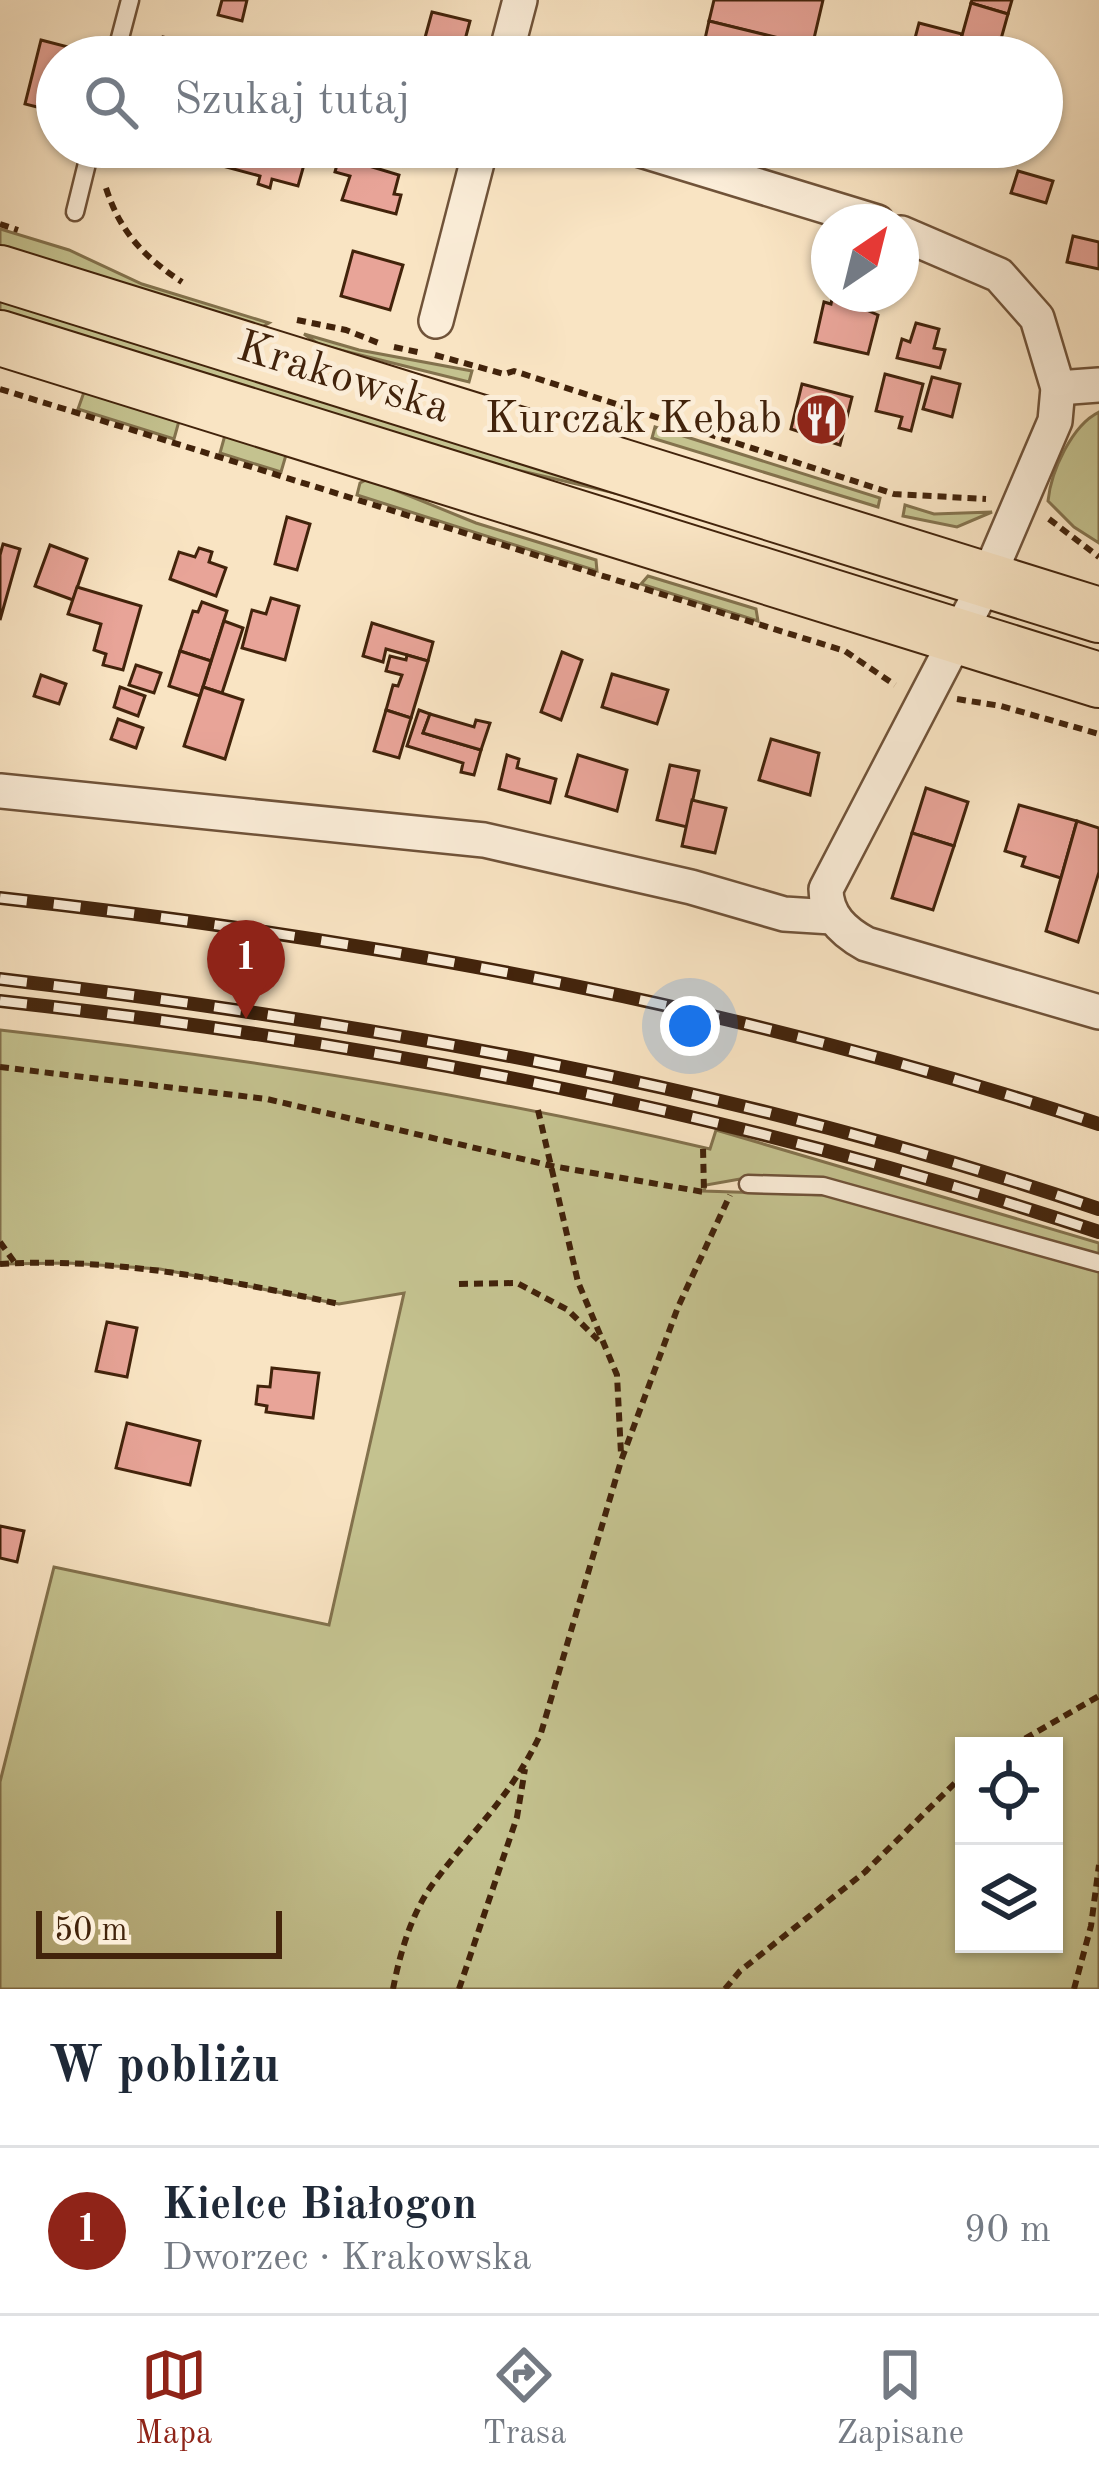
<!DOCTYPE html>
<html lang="pl">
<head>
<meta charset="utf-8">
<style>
  :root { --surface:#fff; --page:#f6f6f7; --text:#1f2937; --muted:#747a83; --line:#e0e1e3; --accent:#8f2418 }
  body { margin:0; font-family:"Old Standard TT",serif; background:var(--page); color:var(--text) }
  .controls { position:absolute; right:36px; bottom:36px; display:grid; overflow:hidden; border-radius:0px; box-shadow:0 3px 9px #0004 }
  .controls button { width:108px; height:108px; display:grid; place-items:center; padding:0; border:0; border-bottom:3px solid var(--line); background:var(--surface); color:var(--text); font:60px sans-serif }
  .compass { position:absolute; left:811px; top:204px; width:108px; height:108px; border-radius:50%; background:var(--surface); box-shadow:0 3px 9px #0004; rotate:35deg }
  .scale { position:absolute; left:36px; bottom:30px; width:246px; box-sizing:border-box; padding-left:12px; border:6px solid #42230b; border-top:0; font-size:33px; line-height:42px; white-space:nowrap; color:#42230b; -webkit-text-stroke:9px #fbedd8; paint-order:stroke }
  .you { position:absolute; left:690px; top:1026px; width:42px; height:42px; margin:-30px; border:9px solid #fff; border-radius:50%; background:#1a73e8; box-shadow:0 0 0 18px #1a73e833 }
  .badge { display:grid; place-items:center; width:78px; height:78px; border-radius:50%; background:var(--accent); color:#fff; font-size:39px; font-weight:700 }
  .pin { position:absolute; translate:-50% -99px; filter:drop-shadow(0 3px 6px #0008) }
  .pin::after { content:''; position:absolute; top:63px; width:42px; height:36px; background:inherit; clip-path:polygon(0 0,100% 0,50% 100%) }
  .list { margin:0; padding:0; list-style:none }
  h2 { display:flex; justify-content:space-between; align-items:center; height:156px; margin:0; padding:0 48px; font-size:51px }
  h2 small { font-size:39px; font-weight:400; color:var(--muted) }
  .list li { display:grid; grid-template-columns:78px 1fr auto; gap:36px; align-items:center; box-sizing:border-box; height:168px; padding:0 48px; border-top:3px solid var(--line) }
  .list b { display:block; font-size:45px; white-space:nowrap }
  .list p { margin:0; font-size:39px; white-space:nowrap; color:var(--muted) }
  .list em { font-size:39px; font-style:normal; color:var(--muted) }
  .icon { flex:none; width:66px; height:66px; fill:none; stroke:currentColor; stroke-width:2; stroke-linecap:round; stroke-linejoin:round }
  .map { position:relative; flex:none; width:1099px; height:1989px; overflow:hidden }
  .search { position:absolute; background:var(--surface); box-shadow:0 3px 9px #0004; left:36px; right:36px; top:36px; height:132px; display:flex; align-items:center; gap:30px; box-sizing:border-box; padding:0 42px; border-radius:66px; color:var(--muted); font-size:45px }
  .sheet { height:324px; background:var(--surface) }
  nav { display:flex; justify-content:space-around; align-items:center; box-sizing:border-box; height:168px; border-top:3px solid var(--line); background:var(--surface); font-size:33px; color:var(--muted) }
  nav a { display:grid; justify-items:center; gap:6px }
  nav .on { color:var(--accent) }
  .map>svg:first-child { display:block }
</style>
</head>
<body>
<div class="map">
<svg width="1099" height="1989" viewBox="0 0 1099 1989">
  <rect width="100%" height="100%" fill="#f9e4c3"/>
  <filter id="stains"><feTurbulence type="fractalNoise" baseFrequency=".00167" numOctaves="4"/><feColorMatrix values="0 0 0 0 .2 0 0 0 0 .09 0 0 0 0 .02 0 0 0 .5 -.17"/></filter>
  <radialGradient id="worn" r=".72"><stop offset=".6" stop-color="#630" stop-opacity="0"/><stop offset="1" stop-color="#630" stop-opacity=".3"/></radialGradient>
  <g fill="#c4c28f" stroke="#83724d" stroke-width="3" fill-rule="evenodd">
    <polygon points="0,229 69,250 142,284 269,323 262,327 0,251"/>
    <polygon points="0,292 619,494 424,448 0,316"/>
    <polygon points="304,334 359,350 472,371 469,382 320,345"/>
    <polygon points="84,392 179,421 174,439 78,409"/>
    <path d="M1099 412V543L1074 527 1048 501C1051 471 1072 425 1099 412Z"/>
    <polygon points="655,427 880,498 878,507 652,438"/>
    <polygon points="225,435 286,455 281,472 220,453"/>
    <polygon points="368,479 476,523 596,560 597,571 357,495 360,483"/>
    <polygon points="905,505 934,514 992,512 957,527 903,516"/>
    <polygon points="648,576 756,609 758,621 641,584"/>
    <path d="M0 1030C239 1057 476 1094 710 1149L716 1130 1099 1243V1257L825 1180 740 1179 706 1185 704 1191 827 1195 1099 1271V1989H0V1782L54 1567 329 1625 404 1293 339 1304 160 1269 68 1263 0 1264ZM964 1746H1054V1944H964Z"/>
  </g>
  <g fill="#e8a498" stroke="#42230b" stroke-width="3">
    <polygon points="222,0 247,0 242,21 218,15"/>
    <polygon points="714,0 823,0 812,47 709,21"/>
    <polygon points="972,0 1012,0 1008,14 971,3"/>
    <polygon points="971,3 1008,14 996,57 956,57"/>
    <polygon points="432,12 470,21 461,55 423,45"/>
    <polygon points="709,21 828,50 826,57 701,57"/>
    <polygon points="919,23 962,34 956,57 910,57"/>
    <polygon points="163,37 195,45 193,57 158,57"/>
    <polygon points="41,40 76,49 74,57 57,57 57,112 25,104"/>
    <polygon points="231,147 309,147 298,186 272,179 270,188 258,184 260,176 226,167"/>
    <polygon points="341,147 381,147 376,167 339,157"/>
    <polygon points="932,147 1001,147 996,163"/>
    <polygon points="339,157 399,175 394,194 401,195 396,214 342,200 350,176 335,172"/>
    <polygon points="1018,171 1053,181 1046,203 1011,193"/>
    <polygon points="1073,236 1099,242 1099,269 1067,262"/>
    <polygon points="353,251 403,265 390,310 341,296"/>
    <polygon points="833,294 854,299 853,304 878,315 868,354 815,342 824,302 831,304"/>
    <polygon points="916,323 939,329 934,348 945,350 940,368 897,358 902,339 910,342"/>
    <polygon points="885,374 923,384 911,431 899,428 902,417 876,411"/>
    <polygon points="932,377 960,384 952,417 923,409"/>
    <polygon points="802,384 852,397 840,445 791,429"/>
    <polygon points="287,517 310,524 297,570 275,564"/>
    <polygon points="3,544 20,549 0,620 0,555"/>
    <polygon points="50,545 87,559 73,600 35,586"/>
    <polygon points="199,548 212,552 209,562 226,568 216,596 170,579 179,552 195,557"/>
    <polygon points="77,587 141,606 123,670 103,665 106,654 94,650 101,624 68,614"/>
    <polygon points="271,598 299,606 285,660 242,648 252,610 266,614"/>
    <polygon points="202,602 227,611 211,661 180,651 193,611 198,612"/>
    <polygon points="224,621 243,628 222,693 203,687"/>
    <polygon points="372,623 433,642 428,661 386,649 383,662 363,656"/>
    <polygon points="180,651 211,661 200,696 169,686"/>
    <polygon points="562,652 582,660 561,720 541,712"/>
    <polygon points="407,655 428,661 411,718 386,710 393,685 398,686 402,675 386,671 390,656 406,660"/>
    <polygon points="136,665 161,673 154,693 129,685"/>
    <polygon points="612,674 668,690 657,724 602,707"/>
    <polygon points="41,675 66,684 59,704 34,696"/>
    <polygon points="120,687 145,696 138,716 114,707"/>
    <polygon points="203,687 243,700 225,759 184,746"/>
    <polygon points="386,710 411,718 399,758 374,751"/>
    <polygon points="419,710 430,714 423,733 481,750 474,775 461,772 463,763 407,746"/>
    <polygon points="430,714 474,727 476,720 490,723 481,750 423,733"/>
    <polygon points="118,719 143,728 136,748 111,739"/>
    <polygon points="771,739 819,753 810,795 759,780"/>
    <polygon points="507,755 519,759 517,768 556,779 550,803 499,789"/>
    <polygon points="578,755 627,770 617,811 566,796"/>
    <polygon points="670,765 699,771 687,827 657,820"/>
    <polygon points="926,788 968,802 954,846 912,833"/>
    <polygon points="692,800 726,808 715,853 682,846"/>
    <polygon points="1019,805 1077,821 1061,878 1022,866 1025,857 1005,851"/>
    <polygon points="1077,821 1099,828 1099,872 1078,942 1046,931"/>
    <polygon points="912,833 954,846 933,910 892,898"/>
    <polygon points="107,1322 137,1328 127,1377 96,1371"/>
    <polygon points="272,1368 319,1373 313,1418 266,1412 267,1406 256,1404 258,1386 270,1387"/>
    <polygon points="127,1423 200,1441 190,1485 116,1468"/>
    <polygon points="0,1526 24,1531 17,1562 0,1558"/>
  </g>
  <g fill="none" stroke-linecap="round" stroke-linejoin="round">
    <defs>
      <g id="service">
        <polyline points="115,57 130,0"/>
        <polyline points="75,212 91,147"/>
        <polyline points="748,1184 823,1186 1099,1263"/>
      </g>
      <g id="minor">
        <polyline points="505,57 520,0"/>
        <polyline points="631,147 877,222"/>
        <path d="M901 233 999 275 1037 318 1058 388 1055 421 987 580 826 889C826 916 844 932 866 944L1099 1012"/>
        <polyline points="436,321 481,147"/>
        <polyline points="1058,388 1099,385"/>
        <polyline points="0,791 484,840 691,887 784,914 832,917"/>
      </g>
      <g id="primary">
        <polyline points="0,273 1099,615"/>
        <polyline points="0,338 1099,680"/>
      </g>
    </defs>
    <use href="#service" stroke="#705339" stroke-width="21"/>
    <use href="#minor" stroke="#705339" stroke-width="38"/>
    <use href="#primary" stroke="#42230b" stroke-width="58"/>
    <g stroke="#42230b" stroke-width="6" stroke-dasharray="9 6" stroke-linecap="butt">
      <path d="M106 188C120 232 144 257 182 282"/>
      <polyline points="0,224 18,230"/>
      <polyline points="297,320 346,330 381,344"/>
      <polyline points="394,347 422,353"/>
      <polyline points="435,355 504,374 514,371 894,494 986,499"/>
      <polyline points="0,389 845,651 895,685"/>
      <polyline points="1049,519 1099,557"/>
      <polyline points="957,699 1001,706 1099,734"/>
      <polyline points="0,1067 267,1099 552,1166 704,1192 703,1147"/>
      <polyline points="538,1110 578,1282 617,1375 621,1454"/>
      <polyline points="0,1242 15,1263"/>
      <path d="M0 1264C114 1257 227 1280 339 1304"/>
      <polyline points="459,1284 517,1283 568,1310 598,1340"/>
      <polyline points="1012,1746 1099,1696"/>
      <path d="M393 1989C400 1953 411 1915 432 1885 472 1831 511 1797 541 1733L621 1461 678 1307 730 1195"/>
      <polyline points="459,1989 517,1817 525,1769"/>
      <polyline points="725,1989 740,1971 865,1872 964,1774"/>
      <polyline points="1074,1989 1091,1926 1099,1865"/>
    </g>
    <use href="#service" stroke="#fbedd8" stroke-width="16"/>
    <use href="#minor" stroke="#fbedd8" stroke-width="33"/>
    <use href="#primary" stroke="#f9e4c3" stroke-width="54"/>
    <defs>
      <g id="rail">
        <path d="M0 898C374 939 741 1006 1099 1124"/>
        <path d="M0 979C373 1023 743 1088 1099 1209"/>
        <path d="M0 1001C375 1042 741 1113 1099 1232"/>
      </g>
    </defs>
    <use href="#rail" stroke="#42230b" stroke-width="14"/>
    <use href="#rail" stroke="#fbedd8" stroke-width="9" stroke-dasharray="27" stroke-linecap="butt"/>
  </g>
  <defs>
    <symbol id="restaurant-disc" viewBox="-11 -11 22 22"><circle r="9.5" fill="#8f2418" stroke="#fbedd8"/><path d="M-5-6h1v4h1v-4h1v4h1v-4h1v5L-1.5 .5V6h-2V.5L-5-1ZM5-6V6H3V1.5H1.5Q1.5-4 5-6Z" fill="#fff"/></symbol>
  </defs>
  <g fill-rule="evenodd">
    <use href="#restaurant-disc" x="792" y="390" width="59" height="59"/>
  </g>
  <g text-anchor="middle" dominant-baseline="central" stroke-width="10" stroke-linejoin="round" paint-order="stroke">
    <g font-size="45" fill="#42230b" stroke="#fbedd8">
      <text transform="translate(343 379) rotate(17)">Krakowska</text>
    </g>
    <g font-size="45" fill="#42230b" stroke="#fbedd8" text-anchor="end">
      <text x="782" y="420">Kurczak Kebab</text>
    </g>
  </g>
  <rect width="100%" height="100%" filter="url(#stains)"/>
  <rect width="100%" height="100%" fill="url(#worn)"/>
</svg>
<div class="controls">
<button><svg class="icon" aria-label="locate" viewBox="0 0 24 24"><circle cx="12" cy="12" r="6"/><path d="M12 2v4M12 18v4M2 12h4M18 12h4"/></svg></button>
<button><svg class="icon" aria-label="layers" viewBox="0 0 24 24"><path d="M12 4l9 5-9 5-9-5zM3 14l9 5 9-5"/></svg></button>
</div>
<svg class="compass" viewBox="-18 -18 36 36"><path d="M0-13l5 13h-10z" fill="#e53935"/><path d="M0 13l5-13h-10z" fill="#747a83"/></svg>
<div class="scale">50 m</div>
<div class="you"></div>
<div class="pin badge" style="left:246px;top:1019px">1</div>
<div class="search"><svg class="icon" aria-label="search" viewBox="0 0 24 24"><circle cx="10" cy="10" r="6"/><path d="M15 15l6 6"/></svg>Szukaj tutaj</div>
</div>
<section class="sheet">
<h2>W pobliżu<small></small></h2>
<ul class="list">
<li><span class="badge">1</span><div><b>Kielce Białogon</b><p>Dworzec · Krakowska</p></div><em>90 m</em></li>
</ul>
</section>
<nav>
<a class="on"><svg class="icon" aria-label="map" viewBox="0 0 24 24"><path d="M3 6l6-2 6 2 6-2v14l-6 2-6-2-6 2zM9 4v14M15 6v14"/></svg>Mapa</a>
<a><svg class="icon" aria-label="directions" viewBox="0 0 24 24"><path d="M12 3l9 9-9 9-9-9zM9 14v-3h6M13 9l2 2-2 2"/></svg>Trasa</a>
<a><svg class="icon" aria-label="saved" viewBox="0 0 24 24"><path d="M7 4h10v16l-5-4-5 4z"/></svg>Zapisane</a>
</nav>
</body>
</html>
